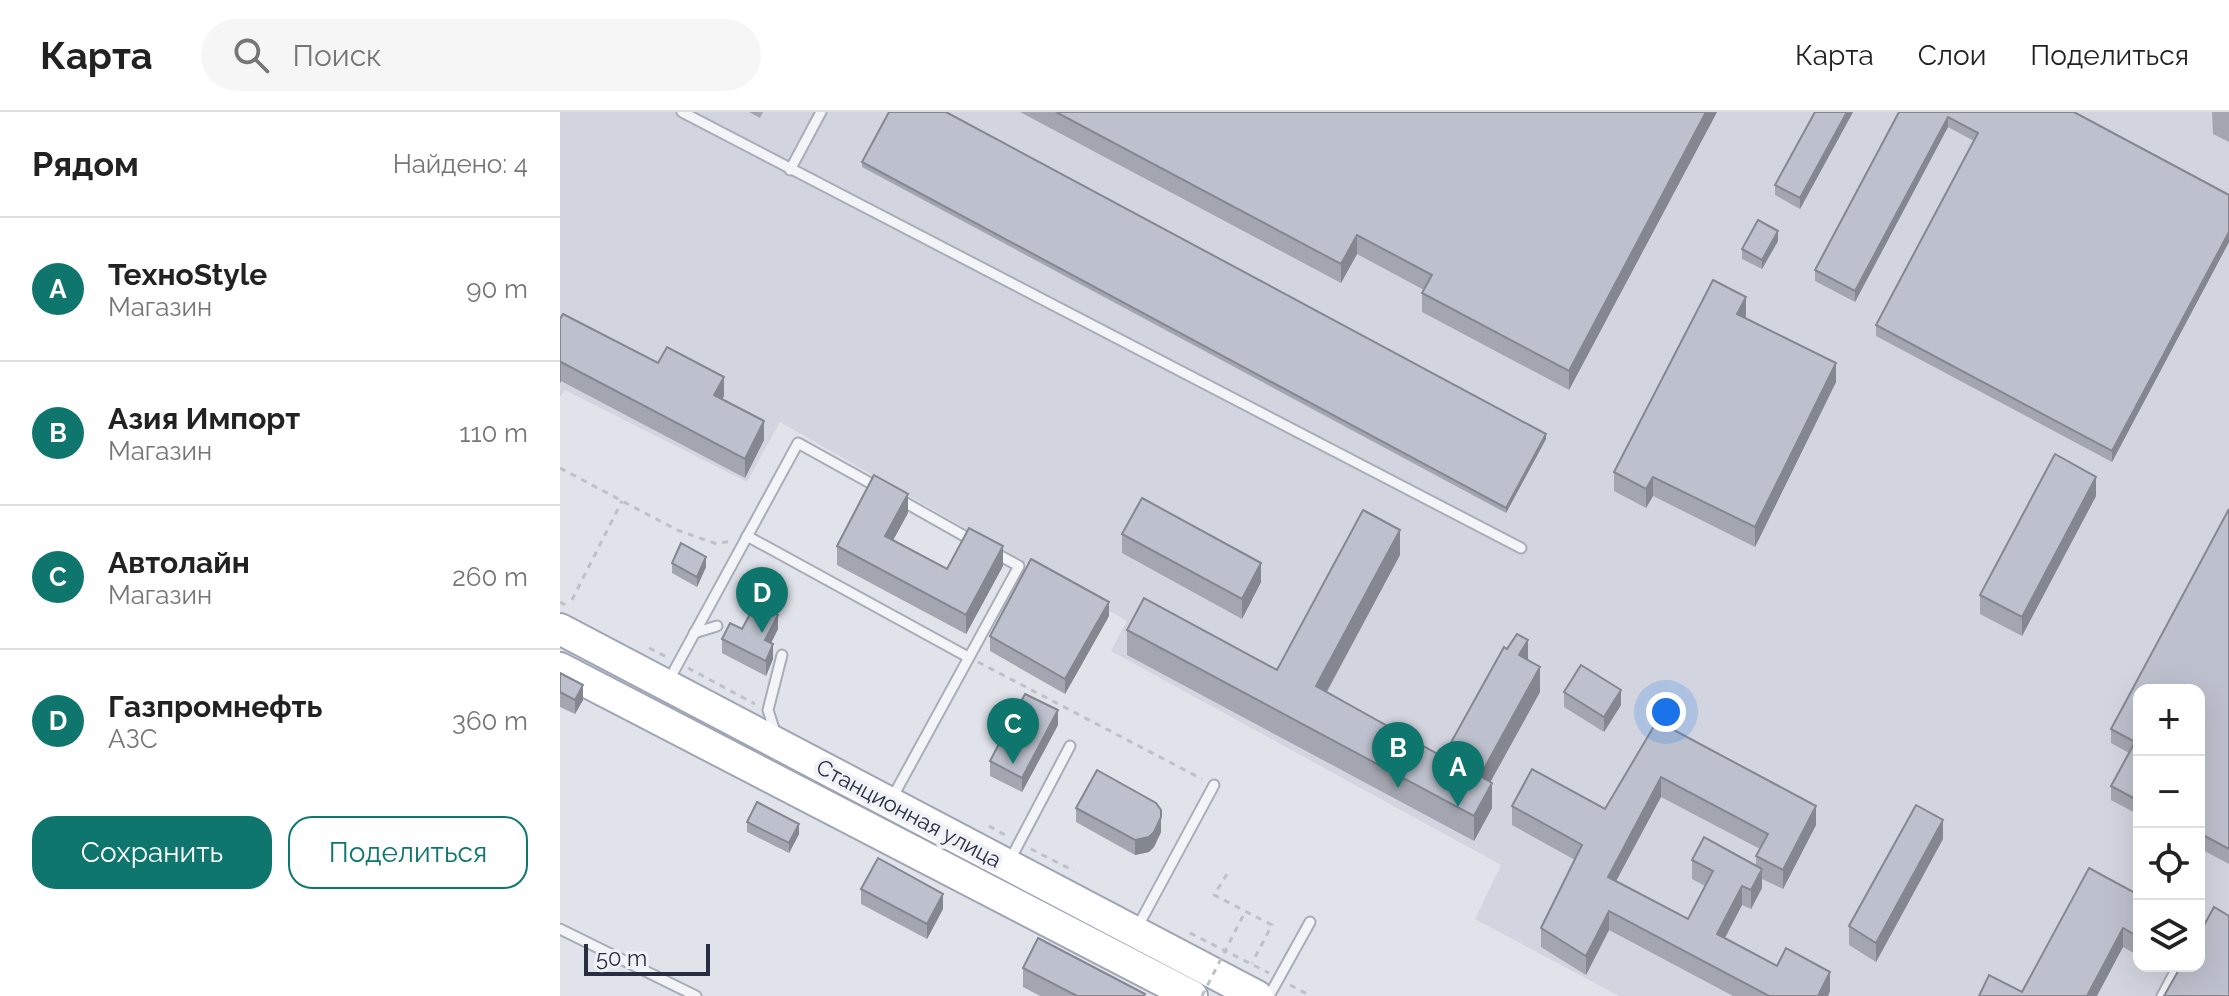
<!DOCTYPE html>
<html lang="ru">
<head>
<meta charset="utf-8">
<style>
  :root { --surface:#fff; --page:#f6f6f6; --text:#222; --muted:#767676; --line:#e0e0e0; --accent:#0f766e }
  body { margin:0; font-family:Raleway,sans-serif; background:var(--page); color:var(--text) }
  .controls { position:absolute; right:24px; bottom:24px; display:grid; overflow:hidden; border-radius:16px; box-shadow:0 8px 32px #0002 }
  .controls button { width:72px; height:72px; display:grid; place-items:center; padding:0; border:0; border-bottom:2px solid var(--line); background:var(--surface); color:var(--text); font:40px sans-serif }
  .scale { position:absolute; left:24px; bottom:20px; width:126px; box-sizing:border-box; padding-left:8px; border:4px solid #282e42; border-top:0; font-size:22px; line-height:28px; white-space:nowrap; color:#282e42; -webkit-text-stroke:6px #f0f2f7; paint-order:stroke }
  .you { position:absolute; left:1106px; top:600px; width:28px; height:28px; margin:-20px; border:6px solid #fff; border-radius:50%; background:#1a73e8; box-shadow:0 0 0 12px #1a73e833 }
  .badge { display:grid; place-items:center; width:52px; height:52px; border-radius:50%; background:var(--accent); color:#fff; font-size:26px; font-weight:700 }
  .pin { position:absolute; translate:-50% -66px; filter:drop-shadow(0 2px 4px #0008) }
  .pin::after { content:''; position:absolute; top:42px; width:28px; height:24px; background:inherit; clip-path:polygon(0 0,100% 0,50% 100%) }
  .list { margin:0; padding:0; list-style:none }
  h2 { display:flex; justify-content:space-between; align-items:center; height:104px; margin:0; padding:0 32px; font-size:34px }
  h2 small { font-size:26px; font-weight:400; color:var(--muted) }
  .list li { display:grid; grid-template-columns:52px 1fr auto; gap:24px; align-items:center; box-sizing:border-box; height:144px; padding:0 32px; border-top:2px solid var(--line) }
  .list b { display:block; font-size:30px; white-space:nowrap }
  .list p { margin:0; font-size:26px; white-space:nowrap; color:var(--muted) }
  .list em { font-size:26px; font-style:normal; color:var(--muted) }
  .actions { display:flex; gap:16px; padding:24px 32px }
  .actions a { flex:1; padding:18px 0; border:2px solid var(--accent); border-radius:24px; text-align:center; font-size:28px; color:var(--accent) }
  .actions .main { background:var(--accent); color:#fff }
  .icon { flex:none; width:44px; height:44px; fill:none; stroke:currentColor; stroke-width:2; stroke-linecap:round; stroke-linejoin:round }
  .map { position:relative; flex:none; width:1669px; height:884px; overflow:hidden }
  header { display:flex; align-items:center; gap:48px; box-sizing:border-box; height:112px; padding:0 40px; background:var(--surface); border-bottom:2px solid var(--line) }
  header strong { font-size:38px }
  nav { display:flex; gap:44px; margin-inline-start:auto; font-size:28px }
  .search { width:560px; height:72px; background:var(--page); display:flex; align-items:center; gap:20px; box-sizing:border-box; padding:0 28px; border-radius:44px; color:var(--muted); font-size:30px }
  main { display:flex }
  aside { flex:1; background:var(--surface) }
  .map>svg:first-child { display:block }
</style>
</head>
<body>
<header>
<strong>Карта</strong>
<div class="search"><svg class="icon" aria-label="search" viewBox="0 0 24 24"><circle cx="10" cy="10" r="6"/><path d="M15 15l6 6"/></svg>Поиск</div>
<nav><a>Карта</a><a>Слои</a><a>Поделиться</a></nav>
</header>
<main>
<aside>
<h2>Рядом<small>Найдено: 4</small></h2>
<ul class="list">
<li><span class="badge">A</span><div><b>ТехноStyle</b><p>Магазин</p></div><em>90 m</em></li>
<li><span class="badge">B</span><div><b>Азия Импорт</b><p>Магазин</p></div><em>110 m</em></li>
<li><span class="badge">C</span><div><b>Автолайн</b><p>Магазин</p></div><em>260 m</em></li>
<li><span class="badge">D</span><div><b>Газпромнефть</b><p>АЗС</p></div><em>360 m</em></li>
</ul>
<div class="actions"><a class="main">Сохранить</a><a>Поделиться</a></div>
</aside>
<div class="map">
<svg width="1669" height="884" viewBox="0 0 1669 884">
  <rect width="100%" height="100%" fill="#e0e3ea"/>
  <path fill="#d2d5df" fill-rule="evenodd" d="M0 0H1669V884H1059L915 807 941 753 551 539 567 509 220 310 187 370 5 278 0 285ZM1579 578H1639V854H1579Z"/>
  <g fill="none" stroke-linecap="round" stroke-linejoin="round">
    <defs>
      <g id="service">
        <polyline points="122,0 961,436"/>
        <polyline points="230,58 261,0"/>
        <polyline points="337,386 415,430"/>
        <polyline points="187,424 408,545"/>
        <polyline points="134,521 157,514"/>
        <polyline points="109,568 238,331 321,377"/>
        <polyline points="216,623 208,598 222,543"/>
        <polyline points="331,688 459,454 435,441"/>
        <polyline points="449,750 510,634"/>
        <polyline points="578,814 654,673"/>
        <polyline points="1639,815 1640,813"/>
        <polyline points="0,817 136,884"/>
        <polyline points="709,884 750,810"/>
        <polyline points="1602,884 1618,854"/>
      </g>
      <g id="primary">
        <polyline points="0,517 697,884"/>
        <polyline points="0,556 632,884"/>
      </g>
    </defs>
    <use href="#service" stroke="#a9adb8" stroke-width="13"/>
    <use href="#primary" stroke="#9fa5b6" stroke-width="34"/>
    <g stroke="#bec1c9" stroke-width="3" stroke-dasharray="6 6" stroke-linecap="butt">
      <polyline points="0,356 117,418 157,432 170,429"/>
      <polyline points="12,488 62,389"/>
      <polyline points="0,490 7,494"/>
      <polyline points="89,536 107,545"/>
      <polyline points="418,550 642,667"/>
      <polyline points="128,556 195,592"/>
      <polyline points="429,714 447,724"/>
      <polyline points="471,737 514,759"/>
      <polyline points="667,762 654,783 712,813 692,851"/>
      <polyline points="630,821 709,861"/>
      <polyline points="730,873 751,884"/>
    </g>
    <use href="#service" stroke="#f3f4f8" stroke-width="9"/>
    <use href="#primary" stroke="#fff" stroke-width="30"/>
    <polyline stroke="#bec1c9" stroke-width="3" stroke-dasharray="6 6" stroke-linecap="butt" points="642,884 685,800"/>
  </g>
  <g fill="#a3a6b0" fill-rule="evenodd">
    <polygon points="189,0 203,0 200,6"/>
    <polygon points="460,0 1157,0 1009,278 862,200 862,181 864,178 797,142 781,171"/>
    <polygon points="1255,0 1293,0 1240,97 1215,83 1215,73"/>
    <polygon points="1339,0 1514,0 1669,83 1669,130 1552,350 1316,224 1316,213 1414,29 1388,15 1295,190 1255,169 1255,158"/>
    <polygon points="1652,0 1669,0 1669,30 1653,22"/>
    <polygon points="302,50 986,327 946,401 302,55"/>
    <polygon points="1218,129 1202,157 1182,147 1182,137"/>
    <polygon points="1186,204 1185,206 1276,270 1195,435 1093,384 1086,396 1054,379 1054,360"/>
    <polygon points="0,207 98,251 164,284 162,287 204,328 185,366 1,269"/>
    <polygon points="1536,384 1462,524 1420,502 1420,483"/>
    <polygon points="1669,397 1669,752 1639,736 1639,578 1579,578 1579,703 1551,688 1551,674 1569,641 1551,631 1551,617"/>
    <polygon points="348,401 333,428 387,457 443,454 406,522 277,453 277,434"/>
    <polygon points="562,422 701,470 682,507 562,441"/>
    <polygon points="840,443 767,580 883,645 968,548 980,580 930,670 932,696 914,729 567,543 567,518 717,558"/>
    <polygon points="112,451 146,455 137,475 112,461"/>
    <polygon points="549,504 505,582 430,539 430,524"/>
    <polygon points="182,517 218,517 211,531 213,547 206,564 162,541 162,527"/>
    <polygon points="0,561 23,588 15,602 0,595"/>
    <polygon points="1004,580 1061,593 1044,620 1004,595"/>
    <path d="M1097 609 1256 713 1223 777 1202 767V776L1191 797 1182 793 1165 826 1217 854 1270 879 1268 884H1173L1049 818 1026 863 981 835V816L1015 748 952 713V694L1045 697ZM1101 685 1200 737 1196 744V753L1132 748V767L1145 774 1128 807 1056 769Z"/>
    <polygon points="498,613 462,680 430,664 430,649"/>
    <polygon points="516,696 601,720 594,735 589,740 575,743 516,710"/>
    <polygon points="187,710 239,722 229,741 187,720"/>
    <polygon points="1383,727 1316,850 1289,833 1289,814"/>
    <polygon points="301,777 383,797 367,827 301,792"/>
    <polygon points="1579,783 1579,844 1563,835 1462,880"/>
    <polygon points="1598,854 1610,854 1607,859"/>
    <polygon points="463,856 585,884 480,884 463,875"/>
  </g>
  <g fill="#848790">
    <polygon points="1146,0 1157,0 1009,278 1009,259"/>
    <polygon points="1287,0 1293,0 1240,97 1240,86"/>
    <polygon points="1388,5 1388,15 1295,190 1295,179"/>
    <polygon points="1218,119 1218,129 1202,157 1202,148"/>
    <polygon points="1669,120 1669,130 1552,350 1552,339"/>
    <polygon points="797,123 797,142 781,171 781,152"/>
    <polygon points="1186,185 1186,204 1177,221 1177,202"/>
    <polygon points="1,250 1,269 0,272 0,253"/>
    <polygon points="1276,251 1276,270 1195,435 1195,415"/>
    <polygon points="164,265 164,284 154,302 154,283"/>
    <polygon points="204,309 204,328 185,366 185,347"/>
    <polygon points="986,322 986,327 946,401 946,396"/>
    <polygon points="1093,365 1093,384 1086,396 1086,377"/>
    <polygon points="1536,365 1536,384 1462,524 1462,505"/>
    <polygon points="348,382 348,401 325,443 325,424"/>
    <polygon points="840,418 840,443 756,599 756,574"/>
    <polygon points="443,434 443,454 406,522 406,503"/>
    <polygon points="146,445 146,455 137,475 137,465"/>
    <polygon points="701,451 701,470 682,507 682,487"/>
    <polygon points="549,490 549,504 505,582 505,567"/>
    <polygon points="218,503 218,517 205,543 205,528"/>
    <polygon points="968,528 968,553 959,543"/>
    <polygon points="213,532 213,547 206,564 206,549"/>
    <polygon points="980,555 980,580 920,689 920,664"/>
    <polygon points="23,573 23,588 15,602 15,588"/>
    <polygon points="1061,578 1061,593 1044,620 1044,605"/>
    <polygon points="498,598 498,613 462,680 462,666"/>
    <polygon points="1101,665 1101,685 1048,784 1048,765"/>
    <polygon points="932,671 932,696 914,729 914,704"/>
    <polygon points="1256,694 1256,713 1223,777 1223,758"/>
    <polygon points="601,705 601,720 594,735 589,740 575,743 575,728"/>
    <polygon points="1383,708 1383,727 1316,850 1316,831"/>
    <polygon points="239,712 239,722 229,741 229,731"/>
    <polygon points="1202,757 1202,776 1191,797 1191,778"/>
    <polygon points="1182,774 1182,793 1157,841 1157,822"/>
    <polygon points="383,782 383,797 367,827 367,812"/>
    <polygon points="1049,799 1049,818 1026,863 1026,844"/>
    <polygon points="1563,816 1563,835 1537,884 1527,884"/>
    <polygon points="1270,860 1270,879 1268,884 1258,884"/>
  </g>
  <g fill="#bdc1cd" stroke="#848790" stroke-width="2">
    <polygon points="329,0 386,0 986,322 946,396 302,50"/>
    <polygon points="496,0 1146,0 1009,259 862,181 872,163 797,123 781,152"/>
    <polygon points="1255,0 1287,0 1240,86 1215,73"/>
    <polygon points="1339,0 1514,0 1669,83 1669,120 1552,339 1316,213 1418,21 1388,5 1295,179 1255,158"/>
    <polygon points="1198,108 1218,119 1202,148 1182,137"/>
    <polygon points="1153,168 1186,185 1177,202 1276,251 1195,415 1093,365 1086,377 1054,360"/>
    <polygon points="3,202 98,251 107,235 164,265 154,283 204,309 185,347 1,250 0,253 0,207"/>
    <polygon points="1495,342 1536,365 1462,505 1420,483"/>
    <polygon points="314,363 348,382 325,424 387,457 409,416 443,434 406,503 277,434"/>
    <polygon points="582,386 701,451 682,487 562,422"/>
    <polygon points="1669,397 1669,737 1639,721 1639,578 1579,578 1579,689 1551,674 1575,630 1551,617"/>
    <polygon points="803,398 840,418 756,574 883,645 944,535 947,537 957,522 968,528 959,543 980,555 920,664 932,671 914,704 567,518 584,486 717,558"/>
    <polygon points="121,431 146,445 137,465 112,451"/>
    <polygon points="471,447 549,490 505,567 430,524"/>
    <polygon points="196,491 218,503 205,528 213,532 206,549 162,527 170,511 182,517"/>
    <polygon points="1021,553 1061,578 1044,605 1004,580"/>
    <polygon points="0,561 23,573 15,588 0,580"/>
    <polygon points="465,582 498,598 462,666 430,649"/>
    <polygon points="1097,609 1256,694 1223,758 1196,744 1208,722 1101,665 1048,765 1128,807 1153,759 1132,748 1144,725 1202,757 1191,778 1182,774 1157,822 1217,854 1226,836 1270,860 1258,884 1209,884 1049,799 1026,844 981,816 1022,733 952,694 972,657 1045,697"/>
    <polygon points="537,658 596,691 601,698 601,705 594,720 589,725 575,728 516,696"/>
    <polygon points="197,690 239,712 229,731 187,710"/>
    <polygon points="1356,693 1383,708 1316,831 1289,814"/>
    <polygon points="318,746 383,782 367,812 301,777"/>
    <polygon points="1529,756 1579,783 1579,825 1563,816 1527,884 1419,884 1429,863 1462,880"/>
    <polygon points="1654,795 1669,804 1669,884 1604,884 1621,854 1639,854 1639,815 1642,817"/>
    <polygon points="478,826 585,882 584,884 517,884 463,856"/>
  </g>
  <g text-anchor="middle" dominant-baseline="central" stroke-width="8" stroke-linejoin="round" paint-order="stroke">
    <g font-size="22" fill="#282e42" stroke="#f0f2f7">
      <text transform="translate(349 701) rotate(28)">Станционная улица</text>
    </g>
  </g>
</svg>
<div class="controls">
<button>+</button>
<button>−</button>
<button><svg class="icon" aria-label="locate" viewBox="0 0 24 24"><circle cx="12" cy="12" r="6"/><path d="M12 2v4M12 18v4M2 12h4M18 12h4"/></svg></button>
<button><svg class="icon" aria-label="layers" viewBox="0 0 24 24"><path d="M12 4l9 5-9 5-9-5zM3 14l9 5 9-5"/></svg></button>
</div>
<div class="scale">50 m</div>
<div class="you"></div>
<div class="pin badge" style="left:898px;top:695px">A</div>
<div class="pin badge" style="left:838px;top:676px">B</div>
<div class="pin badge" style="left:453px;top:652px">C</div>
<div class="pin badge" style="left:202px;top:521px">D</div>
</div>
</main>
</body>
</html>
